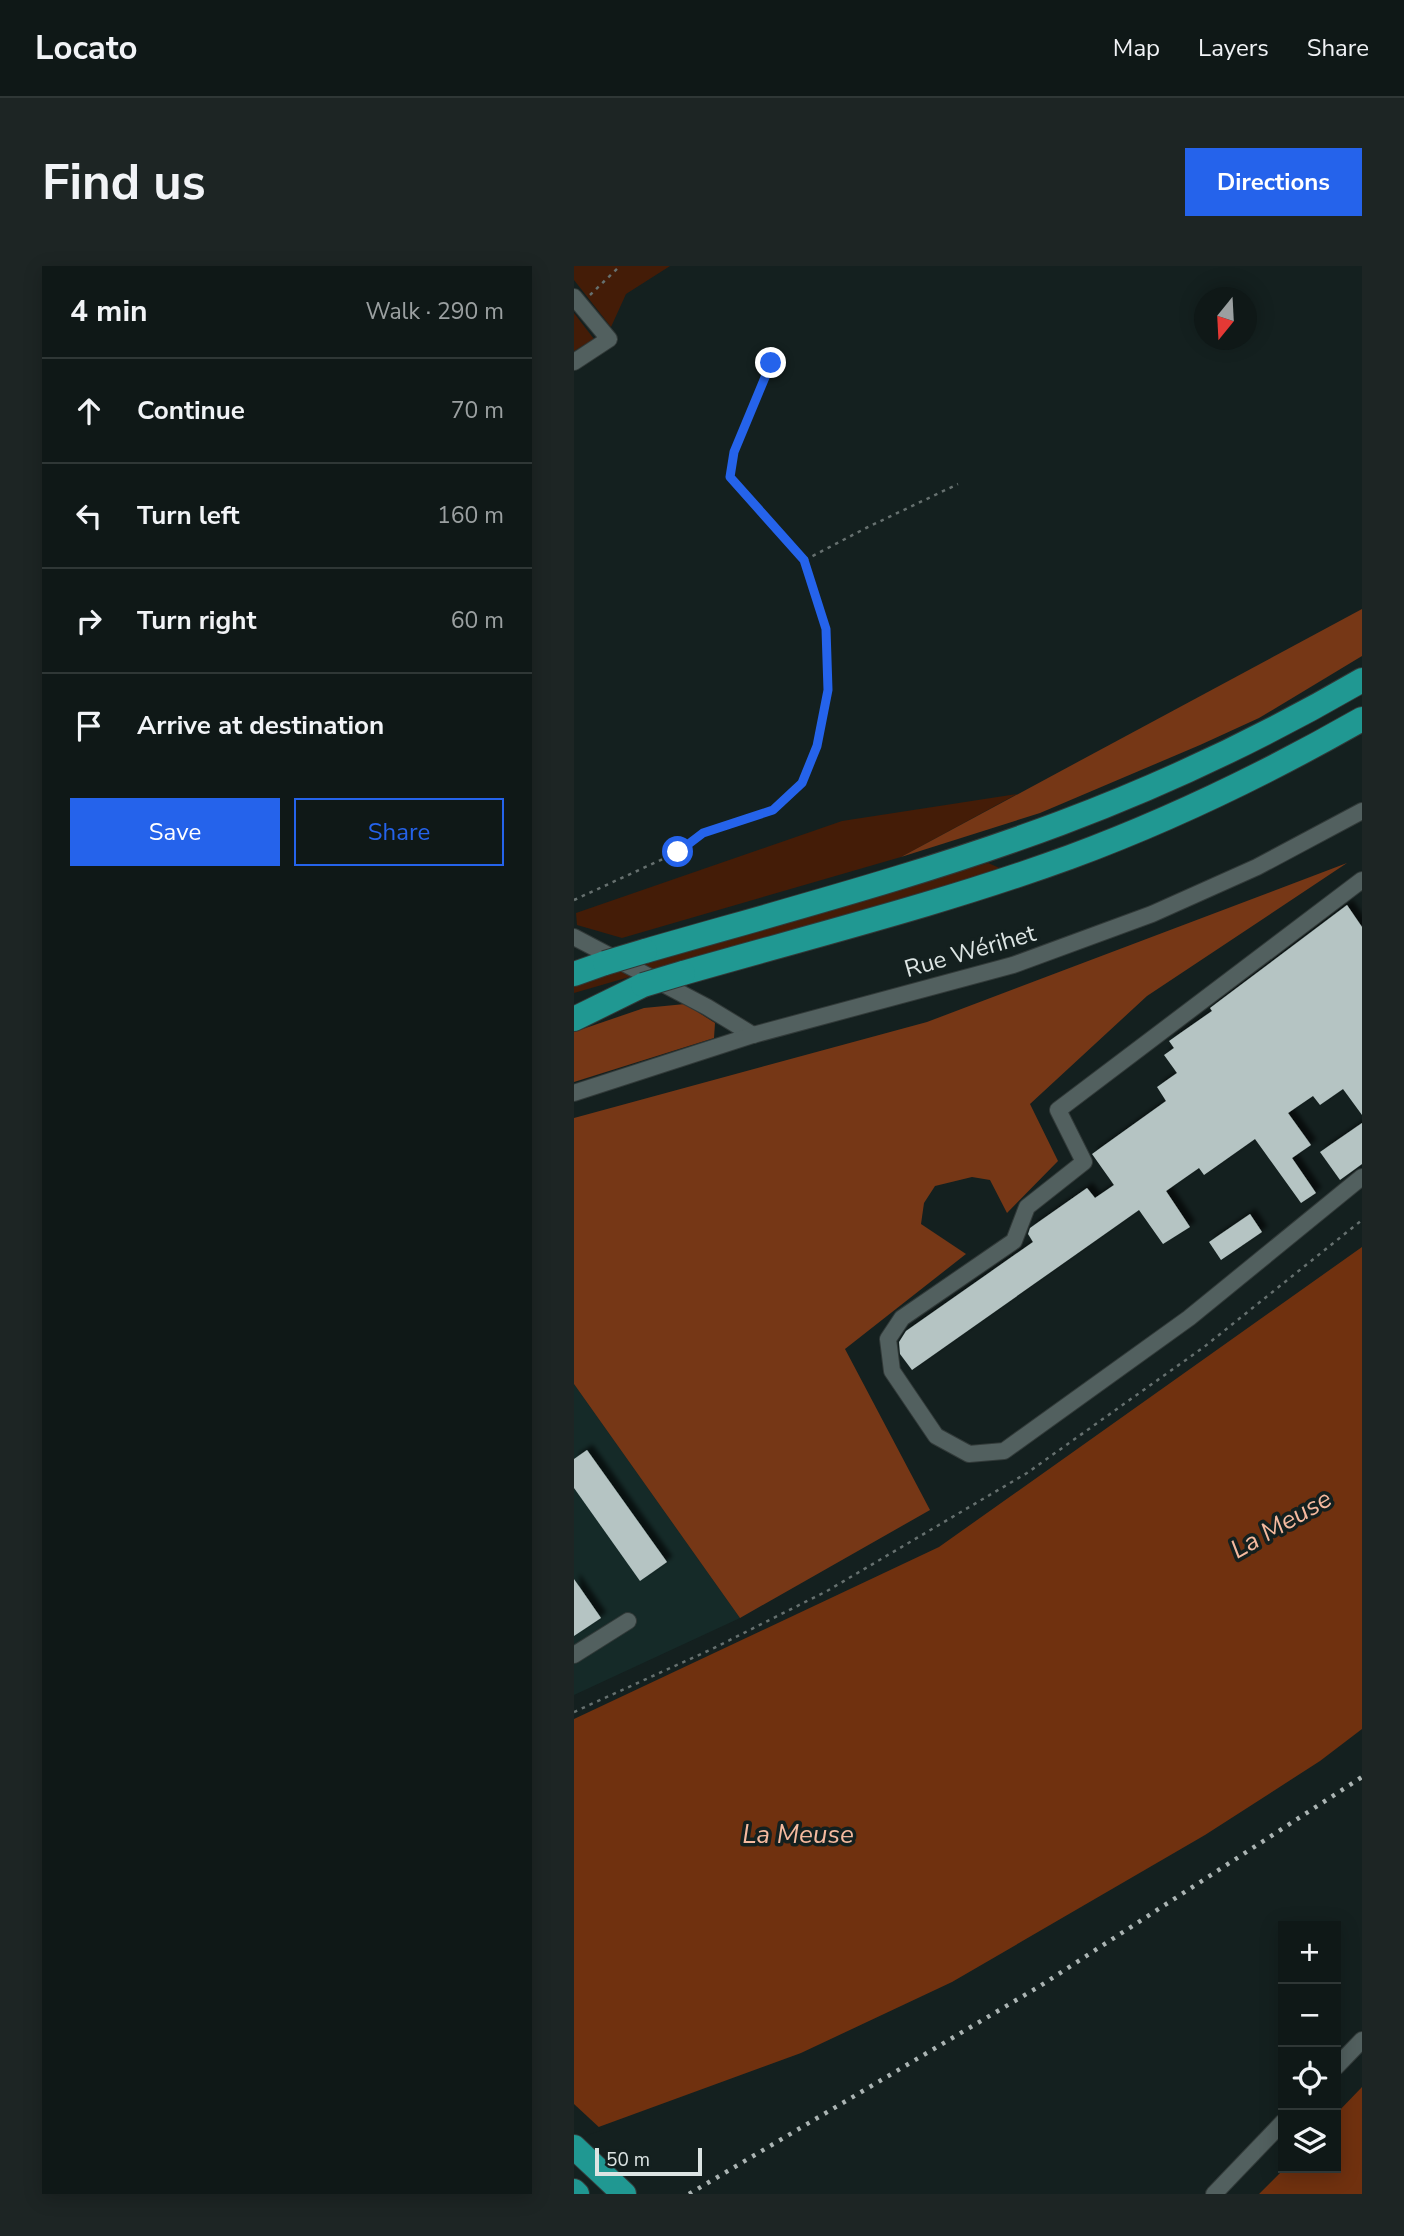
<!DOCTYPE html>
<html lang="en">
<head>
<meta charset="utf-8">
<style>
  :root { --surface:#0f1817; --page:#1d2524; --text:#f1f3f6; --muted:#9ba0a1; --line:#2f3736; --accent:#2563eb }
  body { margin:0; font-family:"Nunito Sans",sans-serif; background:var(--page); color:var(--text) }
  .controls { position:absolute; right:21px; bottom:21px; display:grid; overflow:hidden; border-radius:0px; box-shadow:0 4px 18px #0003 }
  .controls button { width:63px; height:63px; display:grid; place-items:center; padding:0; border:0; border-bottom:2px solid var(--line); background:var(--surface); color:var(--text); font:35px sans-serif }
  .compass { position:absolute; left:620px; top:21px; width:63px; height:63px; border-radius:50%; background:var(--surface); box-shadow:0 4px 18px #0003; rotate:198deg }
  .scale { position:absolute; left:21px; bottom:18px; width:107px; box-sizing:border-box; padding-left:7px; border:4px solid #dce4e3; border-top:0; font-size:19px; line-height:24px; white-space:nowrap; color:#dce4e3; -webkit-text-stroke:5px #14201f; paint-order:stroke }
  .stop { position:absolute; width:21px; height:21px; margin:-16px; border:5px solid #2563eb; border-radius:50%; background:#fff }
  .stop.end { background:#2563eb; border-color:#fff; box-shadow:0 2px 7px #0008 }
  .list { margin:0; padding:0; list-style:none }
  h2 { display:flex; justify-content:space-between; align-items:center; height:91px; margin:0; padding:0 28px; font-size:30px }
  h2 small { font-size:23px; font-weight:400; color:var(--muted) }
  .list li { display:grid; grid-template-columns:46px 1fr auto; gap:21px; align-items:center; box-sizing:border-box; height:105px; padding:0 28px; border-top:2px solid var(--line) }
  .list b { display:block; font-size:26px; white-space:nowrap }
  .list em { font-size:23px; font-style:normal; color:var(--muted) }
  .actions { display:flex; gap:14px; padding:21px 28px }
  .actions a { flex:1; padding:16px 0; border:2px solid var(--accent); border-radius:0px; text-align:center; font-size:24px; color:var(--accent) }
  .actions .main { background:var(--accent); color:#fff }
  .icon { flex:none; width:38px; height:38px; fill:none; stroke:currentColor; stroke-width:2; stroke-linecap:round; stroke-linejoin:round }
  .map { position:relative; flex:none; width:788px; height:1928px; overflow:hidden; border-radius:0px }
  header { display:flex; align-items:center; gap:42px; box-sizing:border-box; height:98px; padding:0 35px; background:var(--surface); border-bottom:2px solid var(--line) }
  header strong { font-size:33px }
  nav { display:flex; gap:38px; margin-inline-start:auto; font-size:24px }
  .intro { display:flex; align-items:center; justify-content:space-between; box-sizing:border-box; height:168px; padding:0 42px }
  h1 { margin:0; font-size:49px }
  .button { padding:18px 32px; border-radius:0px; background:var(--accent); color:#fff; font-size:24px; font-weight:700 }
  main { display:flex; gap:42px; padding:0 42px }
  aside { flex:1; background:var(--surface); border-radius:0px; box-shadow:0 4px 18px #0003 }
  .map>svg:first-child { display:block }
</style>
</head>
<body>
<header>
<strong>Locato</strong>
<nav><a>Map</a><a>Layers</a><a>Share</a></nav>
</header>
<div class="intro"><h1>Find us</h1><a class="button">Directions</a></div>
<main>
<aside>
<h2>4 min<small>Walk · 290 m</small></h2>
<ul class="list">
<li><svg class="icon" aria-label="ahead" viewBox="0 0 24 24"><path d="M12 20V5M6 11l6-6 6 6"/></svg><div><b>Continue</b></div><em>70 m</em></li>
<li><svg class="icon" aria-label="left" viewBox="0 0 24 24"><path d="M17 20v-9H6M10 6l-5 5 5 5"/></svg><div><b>Turn left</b></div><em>160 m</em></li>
<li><svg class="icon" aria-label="right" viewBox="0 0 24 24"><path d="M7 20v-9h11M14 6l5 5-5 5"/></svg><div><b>Turn right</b></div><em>60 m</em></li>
<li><svg class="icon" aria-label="arrive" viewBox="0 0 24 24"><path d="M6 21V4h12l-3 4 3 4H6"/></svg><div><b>Arrive at destination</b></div></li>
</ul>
<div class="actions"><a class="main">Save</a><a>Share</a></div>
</aside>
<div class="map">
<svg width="788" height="1928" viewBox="0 0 788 1928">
  <defs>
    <filter id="shadow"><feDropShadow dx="5.5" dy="-5.5" stdDeviation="2" flood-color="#0009"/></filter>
  </defs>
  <rect width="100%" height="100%" fill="#14201f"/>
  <polygon fill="#152a28" points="0,1118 166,1352 0,1429"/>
  <g fill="#441c07">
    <polygon points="0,0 96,0 52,28 37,61 0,14"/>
    <polygon points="0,47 20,73 0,85"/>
    <polygon points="443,528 327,591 48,672 3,659 2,647 268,555"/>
    <polygon points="414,597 428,603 0,727 0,719"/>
  </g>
  <g fill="#763716">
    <polygon points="788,343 788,390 685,452 626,479 466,547 327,591"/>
    <polygon points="773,597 573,730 456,838 484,895 433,947 416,914 398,911 361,920 350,937 347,958 392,988 271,1083 356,1244 166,1352 0,1118 0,852 353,756"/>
    <polygon points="111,738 141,757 140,772 0,816 0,766 70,742"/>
  </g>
  <g fill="#70310f">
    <polygon points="788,981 788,1463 746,1495 631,1569 378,1716 227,1787 0,1870 0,1453 365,1281"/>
    <polygon points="788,1821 788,1928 685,1928 711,1902 762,1902 762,1848"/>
  </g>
  <polygon fill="#14201f" points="0,1838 28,1864 0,1874"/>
  <g fill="#b5c4c3" filter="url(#shadow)">
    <polygon points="773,639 788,661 788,849 769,823 746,839 739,830 714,847 737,879 718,892 742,927 727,937 681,873 630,909 625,902 592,925 616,961 589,978 565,944 338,1104 326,1088 325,1076 332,1065 459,976 454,968 456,962 513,922 521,932 540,919 518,888 592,835 583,821 603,807 590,789 600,782 595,775 638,745 636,742"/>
    <polygon points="788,857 788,898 766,914 746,886"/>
    <polygon points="676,948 688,966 647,994 635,976"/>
    <polygon points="13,1184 93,1296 66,1315 0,1222 0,1193"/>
    <polygon points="0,1313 27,1352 0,1370"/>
  </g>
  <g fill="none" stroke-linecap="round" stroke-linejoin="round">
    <defs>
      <g id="minor">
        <polyline points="0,31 35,73 0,96"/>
        <polyline points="788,614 484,844 510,896 453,941 440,975 328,1052 314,1073 318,1105 362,1170 395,1188 430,1185 615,1052 788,911"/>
        <polyline points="0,671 133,741 179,769"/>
        <polyline points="0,827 179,769 439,699 578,648 683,601 788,545"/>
        <polyline points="0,1389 54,1355"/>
        <polyline points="762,1801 788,1774"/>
        <polyline points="640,1928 709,1856"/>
      </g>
      <g id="highway">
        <path d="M71 685C210 645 351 608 487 557 591 518 692 470 788 414"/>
        <path d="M109 707C238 670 370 637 496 591 596 554 695 506 788 453"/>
        <polyline points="0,708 31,697"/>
        <polyline points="0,753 69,719"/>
        <polyline points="0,1881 50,1928"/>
        <polyline points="0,1925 3,1928"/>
      </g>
    </defs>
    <use href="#minor" stroke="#323a39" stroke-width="18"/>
    <use href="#highway" stroke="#323a39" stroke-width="26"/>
    <g stroke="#66706f" stroke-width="2.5" stroke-dasharray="3.5 5" stroke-linecap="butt">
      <polyline points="16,29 46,0"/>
      <polyline points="231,294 292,262 384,218"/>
      <polyline points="0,634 104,586 129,567 199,544 228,517 243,479 253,424 252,363 231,294 157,211 160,186 197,97"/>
      <polyline points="0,1446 138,1383 253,1325 453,1207 630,1081 788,954"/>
    </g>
    <use href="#minor" stroke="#52605f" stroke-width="16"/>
    <use href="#highway" stroke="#209892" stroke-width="24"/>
    <polyline stroke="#abb4b3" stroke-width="4.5" stroke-dasharray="3.5 7" stroke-linecap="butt" points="115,1928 466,1720 788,1511"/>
    <defs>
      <g id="highway-bridge">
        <polyline points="31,697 71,685"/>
        <polyline points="69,719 109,707"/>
      </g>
    </defs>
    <use href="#highway-bridge" stroke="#323a39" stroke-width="26" stroke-linecap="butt"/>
    <use href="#highway-bridge" stroke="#209892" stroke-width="24"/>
  </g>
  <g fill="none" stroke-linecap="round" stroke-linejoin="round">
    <polyline stroke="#2563eb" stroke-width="9" points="104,586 129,567 199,544 228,517 243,480 254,424 252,363 230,294 156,211 160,186 197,97"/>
  </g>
  <g text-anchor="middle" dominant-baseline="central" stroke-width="7" stroke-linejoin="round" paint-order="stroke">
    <g font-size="24" fill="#dce4e3" stroke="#14201f">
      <text transform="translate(396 685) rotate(-16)">Rue Wérihet</text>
    </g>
    <g font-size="26" font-style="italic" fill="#f5ba9f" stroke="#14201f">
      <text transform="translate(707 1258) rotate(-30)">La Meuse</text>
      <text x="224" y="1568">La Meuse</text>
    </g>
  </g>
</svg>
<div class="controls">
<button>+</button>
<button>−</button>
<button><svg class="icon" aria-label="locate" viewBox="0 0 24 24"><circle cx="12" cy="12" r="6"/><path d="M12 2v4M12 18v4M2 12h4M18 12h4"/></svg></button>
<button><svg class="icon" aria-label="layers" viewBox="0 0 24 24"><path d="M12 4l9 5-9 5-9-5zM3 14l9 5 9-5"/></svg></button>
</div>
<svg class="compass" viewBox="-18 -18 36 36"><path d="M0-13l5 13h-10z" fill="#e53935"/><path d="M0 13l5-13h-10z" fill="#9ba0a1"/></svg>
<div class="scale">50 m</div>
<div class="stop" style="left:104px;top:586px"></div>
<div class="stop end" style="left:197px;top:97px"></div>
</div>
</main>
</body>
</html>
